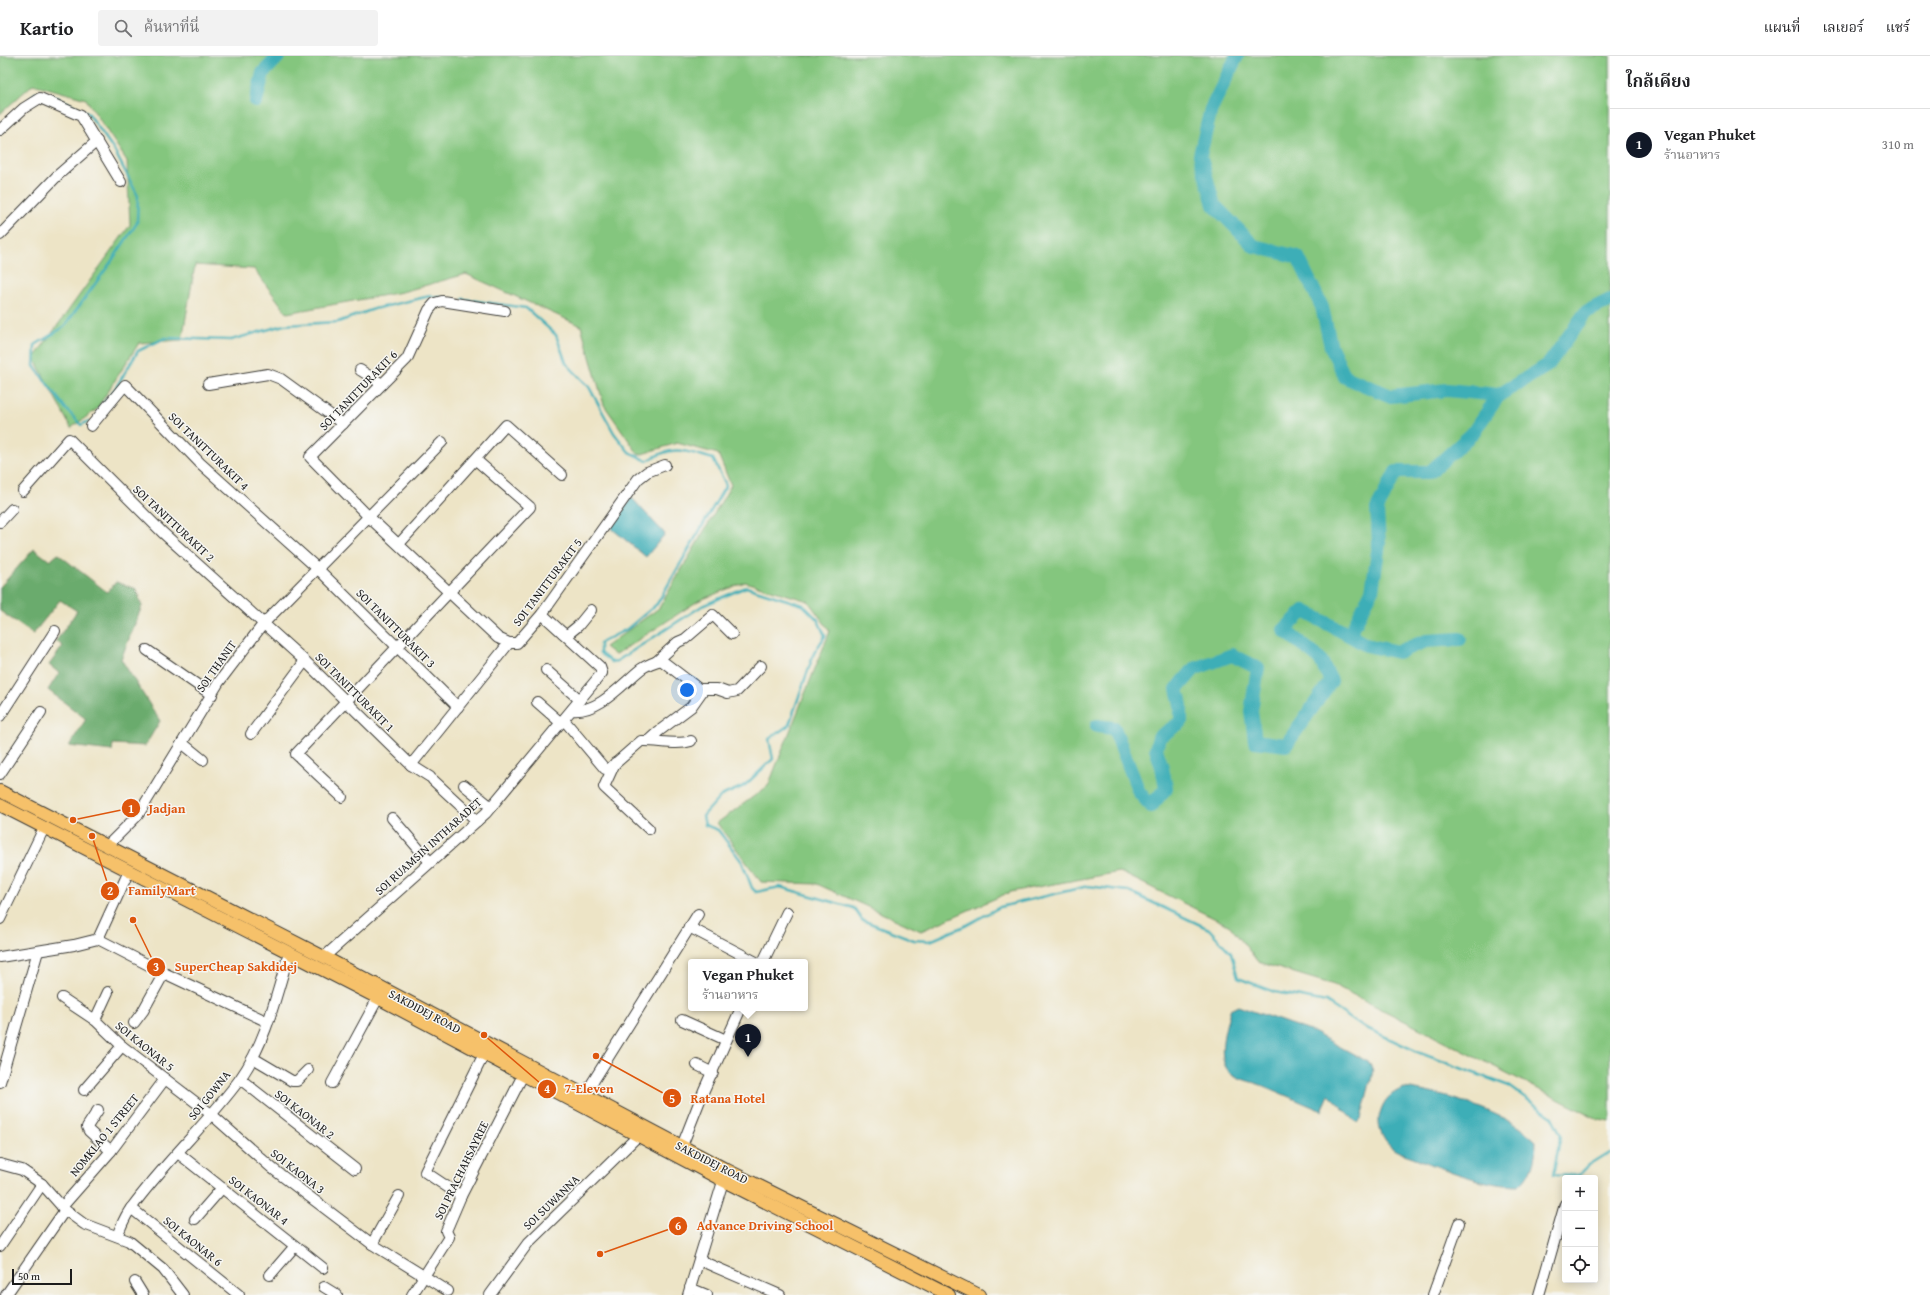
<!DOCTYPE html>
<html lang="th">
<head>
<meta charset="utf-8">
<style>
  :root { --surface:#fff; --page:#f2f2f2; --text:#202124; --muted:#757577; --line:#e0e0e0; --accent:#111827 }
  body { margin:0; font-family:"Gentium Book Plus","Noto Serif Thai",serif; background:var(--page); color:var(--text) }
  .controls { position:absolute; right:12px; bottom:12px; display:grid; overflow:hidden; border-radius:4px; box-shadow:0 2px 10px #0003 }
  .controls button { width:36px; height:36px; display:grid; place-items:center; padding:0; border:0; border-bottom:1px solid var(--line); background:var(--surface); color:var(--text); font:20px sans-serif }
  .scale { position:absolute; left:12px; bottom:10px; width:60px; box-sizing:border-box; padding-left:4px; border:2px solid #1c1c1c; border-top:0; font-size:11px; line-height:14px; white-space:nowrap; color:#1c1c1c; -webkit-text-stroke:3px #f6f6f2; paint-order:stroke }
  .you { position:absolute; left:687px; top:634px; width:14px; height:14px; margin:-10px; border:3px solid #fff; border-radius:50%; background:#1a73e8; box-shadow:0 0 0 6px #1a73e833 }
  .badge { display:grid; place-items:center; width:26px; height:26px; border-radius:50%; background:var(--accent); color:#fff; font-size:13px; font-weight:700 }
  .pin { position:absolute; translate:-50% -33px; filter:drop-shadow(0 1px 2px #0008) }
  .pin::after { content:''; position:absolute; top:21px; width:14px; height:12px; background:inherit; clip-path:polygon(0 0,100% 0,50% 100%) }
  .popup { position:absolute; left:688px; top:903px; width:120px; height:52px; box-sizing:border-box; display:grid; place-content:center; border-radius:4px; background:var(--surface); filter:drop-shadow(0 1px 3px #0005); font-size:13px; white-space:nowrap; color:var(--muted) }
  .popup b { font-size:15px; color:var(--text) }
  .popup::after { content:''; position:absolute; left:50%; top:100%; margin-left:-8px; border:8px solid transparent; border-top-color:var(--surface) }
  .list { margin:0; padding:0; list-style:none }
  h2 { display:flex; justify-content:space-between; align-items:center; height:52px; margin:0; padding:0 16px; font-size:17px }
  h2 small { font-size:13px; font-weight:400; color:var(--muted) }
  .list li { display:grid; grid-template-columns:26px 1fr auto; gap:12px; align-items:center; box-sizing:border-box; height:72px; padding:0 16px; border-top:1px solid var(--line) }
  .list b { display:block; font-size:15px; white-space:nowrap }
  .list p { margin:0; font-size:13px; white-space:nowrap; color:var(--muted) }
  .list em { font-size:13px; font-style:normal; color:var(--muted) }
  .icon { flex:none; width:22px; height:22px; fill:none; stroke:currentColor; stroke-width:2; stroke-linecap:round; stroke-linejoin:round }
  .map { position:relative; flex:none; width:1610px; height:1239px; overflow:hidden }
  header { display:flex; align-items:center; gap:24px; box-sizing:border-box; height:56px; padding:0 20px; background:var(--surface); border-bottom:1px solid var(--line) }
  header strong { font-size:19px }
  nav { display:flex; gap:22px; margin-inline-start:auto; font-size:14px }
  .search { width:280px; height:36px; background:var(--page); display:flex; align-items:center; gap:10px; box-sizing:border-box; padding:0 14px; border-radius:4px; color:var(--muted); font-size:15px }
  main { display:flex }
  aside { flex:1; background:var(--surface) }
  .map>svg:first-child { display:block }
</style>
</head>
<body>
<header>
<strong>Kartio</strong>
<div class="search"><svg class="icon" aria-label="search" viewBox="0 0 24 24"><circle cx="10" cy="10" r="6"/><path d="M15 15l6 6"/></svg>ค้นหาที่นี่</div>
<nav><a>แผนที่</a><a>เลเยอร์</a><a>แชร์</a></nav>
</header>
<main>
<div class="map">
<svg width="1610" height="1239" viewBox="0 0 1610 1239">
  <rect width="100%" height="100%" fill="#f6f6f2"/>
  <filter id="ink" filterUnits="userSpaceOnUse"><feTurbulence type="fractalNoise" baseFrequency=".025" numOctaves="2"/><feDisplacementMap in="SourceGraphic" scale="8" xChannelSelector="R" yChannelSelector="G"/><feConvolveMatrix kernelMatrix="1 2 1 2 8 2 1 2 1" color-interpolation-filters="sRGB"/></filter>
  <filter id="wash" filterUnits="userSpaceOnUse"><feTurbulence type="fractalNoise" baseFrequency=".012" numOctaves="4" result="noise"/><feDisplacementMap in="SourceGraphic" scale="16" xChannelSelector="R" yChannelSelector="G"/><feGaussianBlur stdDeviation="0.9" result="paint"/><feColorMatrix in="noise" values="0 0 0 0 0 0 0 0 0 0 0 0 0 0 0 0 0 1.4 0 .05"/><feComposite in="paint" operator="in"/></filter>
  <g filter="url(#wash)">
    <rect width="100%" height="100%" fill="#ede4c6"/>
    <polygon fill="#84c67e" stroke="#50714d" points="0,0 1610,0 1610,1066 1599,1064 1334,929 1258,906 1230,870 1120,816 1010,836 921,875 817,828 761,826 717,767 768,730 830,575 808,545 745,526 698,545 615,599 605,591 659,552 731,429 718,398 677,387 639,399 604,349 581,270 466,218 402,236 287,257 254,213 195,209 182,284 139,287 96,354 71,372 34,302 130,169 127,105 86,43 33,28 0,58"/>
    <polygon fill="#6bab6d" stroke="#446444" points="34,493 50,505 58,498 107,536 116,526 136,533 142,550 121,603 160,665 145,690 113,688 112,695 69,690 86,663 48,634 59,617 49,609 63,590 56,585 77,555 60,544 33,578 0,555 0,531"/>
    <g fill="#3daeb7" stroke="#2c656a">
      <polygon points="631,441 665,478 646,501 611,472"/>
      <path d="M1238 950 1313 976 1370 1007 1373 1015 1361 1063 1357 1067 1329 1039 1322 1055C1303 1047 1285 1039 1266 1031 1255 1026 1242 1025 1232 1018 1214 1006 1226 970 1230 954Z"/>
      <path d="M1404 1032C1445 1038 1506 1055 1536 1085 1536 1102 1532 1119 1519 1130 1487 1130 1448 1115 1418 1103 1411 1100 1402 1098 1395 1094 1383 1087 1376 1070 1380 1057 1384 1043 1391 1037 1404 1032Z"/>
    </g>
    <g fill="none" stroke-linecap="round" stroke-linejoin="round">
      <g stroke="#3daeb7" stroke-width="2.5">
        <polyline points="44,39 59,42 89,58 114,94 138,140 137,167 111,206 64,271 35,289 34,310 66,353 81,369 89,365"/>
        <polyline points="30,42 36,37 40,38"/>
        <path d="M463 243 526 252 556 279 566 307 589 331 614 377 629 396 647 405C674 388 685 395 713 403L726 429 657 548 627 573 600 587V597L611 606 617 605 702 550 746 531 803 549 818 564 825 580 814 597 789 669 769 683 773 703 744 730 721 740 703 760 705 769 718 774 742 806 752 832 756 836 780 831 854 852 862 864 914 884 930 885 967 869 1000 851 1088 830 1128 835 1209 873 1231 897 1238 922 1275 936 1326 946 1360 969 1420 997 1509 1030 1552 1061 1561 1079 1553 1118 1579 1119 1589 1109 1610 1096"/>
        <polyline points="99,353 115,333 138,295 165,282 231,284 284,269 338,266 374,253 430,240 440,241"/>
      </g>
      <g stroke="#3daeb7" stroke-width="14">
        <polyline points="1237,0 1211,53 1200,99 1214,149 1254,190 1298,201 1322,251 1331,291 1345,321 1391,340 1447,334 1499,339"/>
        <polyline points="256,45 263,17 279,0"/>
        <polyline points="1349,579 1366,589 1398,596 1426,585 1460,583"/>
        <polyline points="1097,670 1114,672 1139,736 1151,750 1166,732 1162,711 1156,693 1159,681 1181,666 1181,649 1177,633 1194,613 1232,599 1258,612 1251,655 1255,685 1286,689 1331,625 1320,603 1284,574 1304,555 1349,579 1372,535 1379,488 1377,453 1396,416 1430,416 1472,378 1499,339 1548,309 1586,256 1610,244"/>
      </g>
    </g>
  </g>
  <g filter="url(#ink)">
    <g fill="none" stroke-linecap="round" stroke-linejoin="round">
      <defs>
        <g id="minor">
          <polyline points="0,74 24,52 40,42 81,60 121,126"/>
          <polyline points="0,179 58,119 97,85"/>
          <polyline points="505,255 442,245 435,247 429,254 407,303 310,401 369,461 498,582 509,587 517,587 542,558 638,423 647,416 665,409"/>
          <polyline points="360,314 382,328"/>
          <polyline points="208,328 268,318 281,323 343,368"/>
          <polyline points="91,370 125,329 200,407 317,512 458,651"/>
          <polyline points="23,435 69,383 163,477 305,605 411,709 430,721"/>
          <polyline points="0,466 12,453"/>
          <polyline points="399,488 506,369 562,419"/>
          <polyline points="563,577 567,579 578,570 591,554"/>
          <polyline points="147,594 212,639"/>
          <polyline points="657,605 678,586 685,583 713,559 732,578"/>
          <polyline points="546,614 580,644"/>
          <polyline points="537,646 561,667"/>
          <path d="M572 654C599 657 622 628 641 613 647 609 654 606 661 604L699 633H717L728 637 737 635 761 610"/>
          <polyline points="0,660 55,575"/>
          <path d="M564 664 605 713H609L641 685C658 684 675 690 691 685"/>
          <polyline points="251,678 305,605"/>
          <polyline points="649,684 659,675 691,651 703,634"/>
          <polyline points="182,687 203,704"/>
          <polyline points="615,707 604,731 649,773"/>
          <polyline points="411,709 509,587"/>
          <polyline points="0,718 41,656"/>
          <polyline points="433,724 477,765"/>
          <polyline points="464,729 491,751"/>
          <polyline points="342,741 296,698 530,451 476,404"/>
          <polyline points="392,762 430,806"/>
          <polyline points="107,790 138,759 219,626 264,567 442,386"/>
          <polyline points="0,863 44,772"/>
          <polyline points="689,871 756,906"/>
          <polyline points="98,883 164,917 268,966"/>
          <polyline points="98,883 129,815"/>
          <polyline points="0,901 74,889 98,883"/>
          <polyline points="324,901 486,757 602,617 600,611 542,558"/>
          <polyline points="763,906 787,856"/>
          <polyline points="62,942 95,964 122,990 211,1058 273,1113 372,1188 448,1235"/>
          <polyline points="95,964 108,936"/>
          <polyline points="682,964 726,984"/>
          <polyline points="134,967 143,955 164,917"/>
          <polyline points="253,1002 292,1025 297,1025 308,1014"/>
          <polyline points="697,1009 713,1017"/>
          <polyline points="240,1023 355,1113"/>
          <polyline points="0,1026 38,895"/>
          <polyline points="332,1027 378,942"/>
          <polyline points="84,1034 122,990"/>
          <polyline points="584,1040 698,858"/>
          <polyline points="98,1054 87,1071 89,1075 111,1095"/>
          <polyline points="682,1090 704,1034 741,952"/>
          <polyline points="178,1097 323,1212"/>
          <polyline points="0,1108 22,1114 42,1128 65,1154 84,1168 129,1185 163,1213 183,1239"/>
          <polyline points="461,1140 425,1116 484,998"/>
          <polyline points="62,1151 111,1095 165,1023"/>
          <polyline points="131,1152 239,1239"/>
          <polyline points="195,1163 222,1132"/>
          <path d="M117 1180C121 1171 125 1159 132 1151 165 1106 207 1068 240 1023 266 986 276 940 289 897"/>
          <polyline points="372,1188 399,1140"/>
          <polyline points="0,1190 42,1128"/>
          <polyline points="699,1204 780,1239"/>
          <polyline points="270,1219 295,1190"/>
          <polyline points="135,1226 143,1239"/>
          <polyline points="324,1231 337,1239"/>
          <polyline points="690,1232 707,1239"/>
          <polyline points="6,1239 65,1154"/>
          <polyline points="412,1239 449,1181 446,1175 461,1140 523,1019"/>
          <polyline points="490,1239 528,1187 639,1079"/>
          <polyline points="688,1239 725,1119"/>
          <polyline points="1433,1239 1459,1167"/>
          <polyline points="1539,1239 1565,1148"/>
        </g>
        <g id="major">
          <polyline points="0,735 324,901 727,1114 979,1239"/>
          <polyline points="0,749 378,942 722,1124 949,1239"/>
        </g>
      </defs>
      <use href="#minor" stroke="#3b3a36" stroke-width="12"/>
      <use href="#major" stroke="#3b3a36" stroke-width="14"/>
      <use href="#minor" stroke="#fff" stroke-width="10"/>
      <use href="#major" stroke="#f6c16b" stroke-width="12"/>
    </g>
  </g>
  <g text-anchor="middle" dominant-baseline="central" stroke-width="3" stroke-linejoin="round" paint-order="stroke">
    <g font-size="12" fill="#1c1c1c" stroke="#f6f6f2">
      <text transform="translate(358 334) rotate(-46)">SOI TANITTURAKIT 6</text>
      <text transform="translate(209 395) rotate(44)">SOI TANITTURAKIT 4</text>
      <text transform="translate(174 467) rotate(43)">SOI TANITTURAKIT 2</text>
      <text transform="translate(547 526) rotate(-53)">SOI TANITTURAKIT 5</text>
      <text transform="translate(396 572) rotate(45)">SOI TANITTURAKIT 3</text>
      <text transform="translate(216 610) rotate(-55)">SOI THANIT</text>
      <text transform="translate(355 636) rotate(45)">SOI TANITTURAKIT 1</text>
      <text transform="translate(428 790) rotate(-42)">SOI RUAMSIN INTHARADET</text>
      <text transform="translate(425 955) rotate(28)">SAKDIDEJ ROAD</text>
      <text transform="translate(145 990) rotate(39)">SOI KAONAR 5</text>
      <text transform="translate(209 1039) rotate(-51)">SOI GOWNA</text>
      <text transform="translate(305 1058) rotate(38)">SOI KAONAR 2</text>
      <text transform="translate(104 1079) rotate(-51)">NOMKLAO 1 STREET</text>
      <text transform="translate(712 1106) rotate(27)">SAKDIDEJ ROAD</text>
      <text transform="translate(461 1114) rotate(-64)">SOI PRACHAHSAYREE</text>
      <text transform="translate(298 1115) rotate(38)">SOI KAONA 3</text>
      <text transform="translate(259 1144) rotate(38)">SOI KAONAR 4</text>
      <text transform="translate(551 1146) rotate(-44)">SOI SUWANNA</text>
      <text transform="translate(193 1185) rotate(39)">SOI KAONAR 6</text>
    </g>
  </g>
  <path fill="none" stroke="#de560d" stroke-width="1.5" d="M73 764L131 752M92 780L110 835M133 864L156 911M484 979L547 1033M596 1000L672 1042M600 1198L678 1170"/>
  <g fill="#de560d" stroke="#f6f6f2" stroke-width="1.5">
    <circle cx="73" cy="764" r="4"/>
    <circle cx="92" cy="780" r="4"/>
    <circle cx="133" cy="864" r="4"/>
    <circle cx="484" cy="979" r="4"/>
    <circle cx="596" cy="1000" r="4"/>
    <circle cx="600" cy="1198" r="4"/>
    <circle cx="131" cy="752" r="10"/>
    <circle cx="110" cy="835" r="10"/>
    <circle cx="156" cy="911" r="10"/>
    <circle cx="547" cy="1033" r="10"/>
    <circle cx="672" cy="1042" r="10"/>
    <circle cx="678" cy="1170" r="10"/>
  </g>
  <g font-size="12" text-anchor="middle" font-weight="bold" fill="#fff">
    <text x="131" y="757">1</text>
    <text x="110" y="839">2</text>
    <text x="156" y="915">3</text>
    <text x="547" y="1037">4</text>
    <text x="672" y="1047">5</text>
    <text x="678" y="1174">6</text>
  </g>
  <g font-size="13" text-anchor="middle" font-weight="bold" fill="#de560d" stroke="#f6f6f2" stroke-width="3" stroke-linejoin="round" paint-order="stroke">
    <text x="167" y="757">Jadjan</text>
    <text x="162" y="839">FamilyMart</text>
    <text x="236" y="915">SuperCheap Sakdidej</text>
    <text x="589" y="1037">7-Eleven</text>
    <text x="728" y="1047">Ratana Hotel</text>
    <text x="765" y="1174">Advance Driving School</text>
  </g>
</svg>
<div class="controls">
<button>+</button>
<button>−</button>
<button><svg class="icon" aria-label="locate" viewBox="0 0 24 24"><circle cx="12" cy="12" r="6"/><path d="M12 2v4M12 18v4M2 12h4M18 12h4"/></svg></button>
</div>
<div class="scale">50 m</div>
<div class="you"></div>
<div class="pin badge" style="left:748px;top:1001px">1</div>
<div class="popup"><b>Vegan Phuket</b>ร้านอาหาร</div>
</div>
<aside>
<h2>ใกล้เคียง<small></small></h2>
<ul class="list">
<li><span class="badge">1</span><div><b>Vegan Phuket</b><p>ร้านอาหาร</p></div><em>310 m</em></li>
</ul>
</aside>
</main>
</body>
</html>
